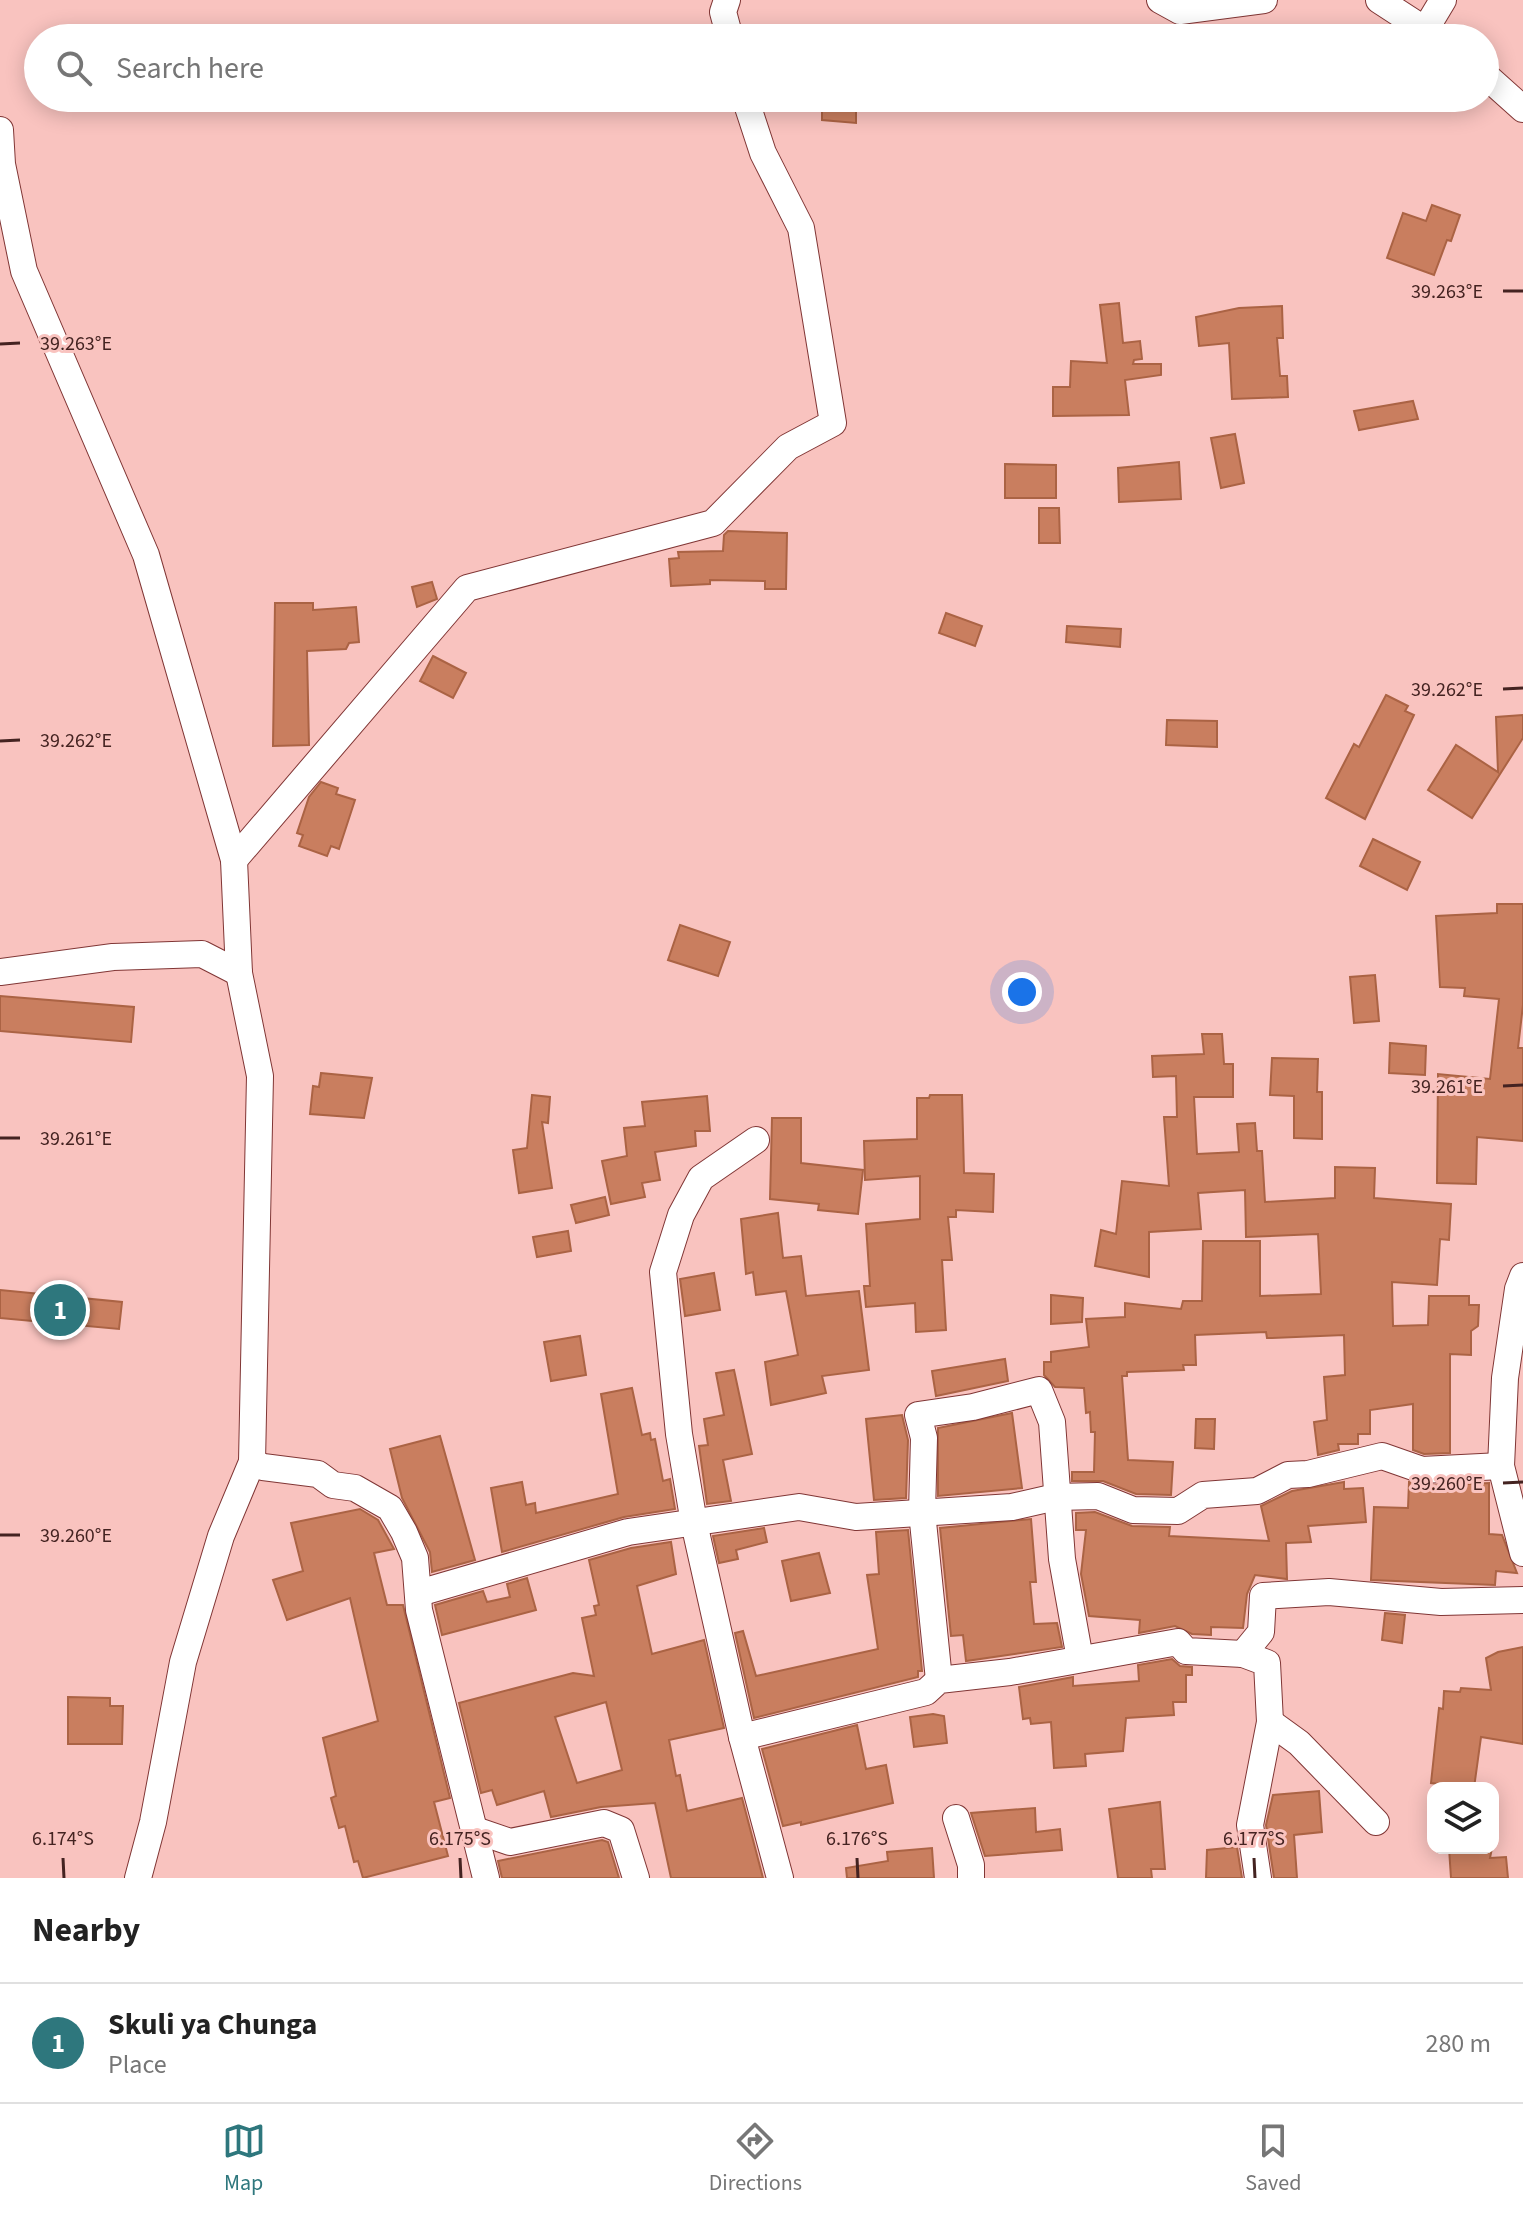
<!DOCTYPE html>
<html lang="en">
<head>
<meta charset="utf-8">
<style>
  :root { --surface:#fff; --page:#f6f6f6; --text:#222; --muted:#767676; --line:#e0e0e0; --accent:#2e777d }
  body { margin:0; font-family:"Source Sans 3",sans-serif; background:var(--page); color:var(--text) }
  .controls { position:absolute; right:24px; bottom:24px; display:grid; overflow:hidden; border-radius:16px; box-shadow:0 4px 20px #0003 }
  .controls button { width:72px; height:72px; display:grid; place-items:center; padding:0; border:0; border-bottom:2px solid var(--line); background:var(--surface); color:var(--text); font:40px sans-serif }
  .you { position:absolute; left:1022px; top:992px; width:28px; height:28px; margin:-20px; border:6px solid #fff; border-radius:50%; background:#1a73e8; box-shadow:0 0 0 12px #1a73e833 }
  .badge { display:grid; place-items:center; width:52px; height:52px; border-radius:50%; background:var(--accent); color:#fff; font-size:26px; font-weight:700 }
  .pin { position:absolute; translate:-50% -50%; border:4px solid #fff; box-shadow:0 2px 8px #0006 }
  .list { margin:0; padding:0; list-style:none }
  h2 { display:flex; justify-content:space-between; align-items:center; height:104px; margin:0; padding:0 32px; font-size:34px }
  h2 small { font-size:26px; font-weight:400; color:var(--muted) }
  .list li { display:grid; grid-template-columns:52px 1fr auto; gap:24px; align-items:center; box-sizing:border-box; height:120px; padding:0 32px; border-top:2px solid var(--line) }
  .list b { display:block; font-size:30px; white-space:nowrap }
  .list p { margin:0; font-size:26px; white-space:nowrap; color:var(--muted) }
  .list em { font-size:26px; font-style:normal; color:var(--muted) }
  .icon { flex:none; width:44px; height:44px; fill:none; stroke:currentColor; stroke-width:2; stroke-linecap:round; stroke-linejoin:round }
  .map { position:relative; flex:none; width:1523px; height:1878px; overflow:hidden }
  .search { position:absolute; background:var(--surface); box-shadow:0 4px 20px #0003; left:24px; right:24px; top:24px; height:88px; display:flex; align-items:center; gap:20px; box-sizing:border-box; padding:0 28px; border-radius:44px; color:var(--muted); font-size:30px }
  .sheet { height:224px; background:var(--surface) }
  nav { display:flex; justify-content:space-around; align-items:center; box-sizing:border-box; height:112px; border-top:2px solid var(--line); background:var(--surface); font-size:22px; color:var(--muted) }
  nav a { display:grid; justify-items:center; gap:4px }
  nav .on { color:var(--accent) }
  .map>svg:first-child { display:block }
</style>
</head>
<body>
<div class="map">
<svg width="1523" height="1878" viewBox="0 0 1523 1878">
  <rect width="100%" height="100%" fill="#f9c3bf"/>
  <g fill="#c97e5f" stroke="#ab6344" stroke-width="2" fill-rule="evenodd">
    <polygon points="822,98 856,98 856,123 822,120"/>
    <polygon points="1432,205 1460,215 1451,241 1447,240 1434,275 1387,258 1403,213 1426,221"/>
    <polygon points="1119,303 1123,343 1140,341 1142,359 1134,360 1133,364 1161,364 1161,375 1125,380 1129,415 1053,416 1053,387 1070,387 1071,361 1107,363 1100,305"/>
    <polygon points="1282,306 1283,338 1277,338 1280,376 1287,376 1288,397 1232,399 1229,343 1199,346 1196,317 1239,308"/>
    <polygon points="1413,401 1418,419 1359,430 1354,411"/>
    <polygon points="1235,434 1244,483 1221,488 1211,438"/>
    <polygon points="1179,462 1181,499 1119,502 1118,468"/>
    <polygon points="1005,464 1056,465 1056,498 1005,498"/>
    <polygon points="1039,508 1059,508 1060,543 1039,543"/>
    <polygon points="728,531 787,533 786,589 765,589 765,581 710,580 710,584 671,586 669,559 679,558 678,552 723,551 724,535"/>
    <polygon points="432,582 437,599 417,607 412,587"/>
    <polygon points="275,603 313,603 313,610 356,607 359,642 349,643 346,649 307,651 309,745 273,746"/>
    <polygon points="946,613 982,626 975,646 939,633"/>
    <polygon points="1067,626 1121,629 1120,647 1066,642"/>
    <polygon points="433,656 466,673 453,698 420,681"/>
    <polygon points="1386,695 1408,706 1405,711 1414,715 1365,819 1326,798 1354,744 1359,747"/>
    <polygon points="1523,715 1523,738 1472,818 1428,790 1456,745 1498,772 1496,717"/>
    <polygon points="1167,720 1217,721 1217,747 1166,745"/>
    <polygon points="321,782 338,788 336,794 355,800 339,849 331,846 327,856 299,846 303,835 297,833 309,797"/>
    <polygon points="1373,839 1420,862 1407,890 1360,866"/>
    <polygon points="1497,904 1523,904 1523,1005 1518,1048 1523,1048 1523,1141 1477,1137 1476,1184 1437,1183 1438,1074 1490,1079 1499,999 1464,996 1465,988 1440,987 1436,916 1497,913"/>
    <polygon points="680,925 730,942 718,976 668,960"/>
    <polygon points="1375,975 1379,1021 1354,1023 1350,977"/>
    <polygon points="0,996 134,1007 131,1042 0,1031"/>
    <polygon points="1202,1034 1222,1034 1224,1064 1233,1064 1233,1097 1194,1097 1197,1154 1239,1152 1237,1124 1255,1123 1257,1151 1262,1151 1265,1202 1335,1198 1335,1167 1375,1168 1374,1198 1451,1204 1449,1240 1440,1239 1437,1285 1392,1282 1393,1326 1428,1325 1429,1296 1469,1296 1469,1305 1479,1305 1478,1326 1471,1331 1471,1355 1450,1354 1450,1453 1424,1454 1413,1450 1413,1404 1370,1410 1370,1434 1358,1434 1358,1444 1338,1444 1339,1450 1318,1455 1314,1422 1327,1420 1324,1377 1345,1375 1344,1335 1272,1338 1267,1338 1266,1332 1195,1335 1196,1365 1183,1365 1184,1370 1127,1372 1127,1376 1122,1376 1128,1460 1173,1462 1171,1495 1136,1494 1103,1481 1072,1481 1072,1472 1094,1472 1095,1432 1091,1432 1090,1412 1086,1413 1084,1388 1055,1387 1044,1375 1044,1362 1051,1362 1051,1352 1089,1347 1086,1319 1125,1317 1125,1303 1181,1309 1183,1301 1202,1301 1203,1241 1260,1241 1260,1296 1321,1294 1318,1234 1246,1237 1245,1190 1198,1193 1201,1229 1149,1232 1149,1277 1095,1266 1101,1230 1116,1234 1122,1181 1169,1186 1164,1117 1177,1117 1176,1076 1153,1077 1152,1056 1204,1054"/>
    <polygon points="1390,1043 1426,1046 1425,1075 1389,1073"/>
    <polygon points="1272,1058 1318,1059 1317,1092 1322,1092 1322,1139 1294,1138 1294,1096 1270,1095"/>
    <polygon points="321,1073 372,1078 364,1118 310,1114 313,1086 319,1087"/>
    <polygon points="532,1095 550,1097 548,1123 542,1122 552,1188 519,1193 513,1150 527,1148"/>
    <polygon points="930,1095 962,1095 964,1173 994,1174 993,1212 956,1210 956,1217 948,1217 952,1260 942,1260 946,1330 916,1332 915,1303 866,1307 864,1286 870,1286 866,1224 920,1219 920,1176 865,1180 864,1141 917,1139 917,1098 929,1098"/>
    <polygon points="707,1096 710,1131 695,1131 696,1146 655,1152 660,1180 642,1183 645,1197 611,1204 602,1161 627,1156 624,1128 645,1126 642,1102"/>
    <polygon points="772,1118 801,1118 801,1163 863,1170 858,1214 818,1210 819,1204 770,1199"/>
    <polygon points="605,1197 609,1215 576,1223 571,1205"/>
    <polygon points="778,1213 783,1258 801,1256 806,1296 859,1291 869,1370 822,1376 826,1393 771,1405 765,1362 798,1355 786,1291 756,1295 753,1272 746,1274 741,1219"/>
    <polygon points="568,1231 571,1251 537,1257 533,1237"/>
    <polygon points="714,1273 720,1310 685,1316 680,1279"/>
    <polygon points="0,1290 122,1302 119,1329 0,1318"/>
    <polygon points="1051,1295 1083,1298 1082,1322 1051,1324"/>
    <polygon points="580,1336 586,1375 551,1381 544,1342"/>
    <polygon points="1005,1359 1008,1381 936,1396 932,1371"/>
    <polygon points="734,1370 752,1454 723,1460 731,1501 707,1504 699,1446 708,1445 704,1419 724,1415 716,1373"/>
    <polygon points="632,1388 642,1435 650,1433 651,1440 655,1439 663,1481 670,1479 675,1509 624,1517 502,1552 491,1488 522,1482 526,1505 535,1503 536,1513 618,1494 601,1394"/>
    <polygon points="1012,1413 1022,1488 938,1496 938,1428"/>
    <polygon points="902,1415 908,1440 906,1498 874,1500 866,1419"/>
    <polygon points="1196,1419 1215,1419 1214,1449 1195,1448"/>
    <polygon points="440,1436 475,1560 432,1572 430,1552 402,1498 390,1449"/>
    <polygon points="1344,1482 1344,1489 1363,1488 1366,1522 1308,1526 1311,1542 1286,1543 1287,1579 1255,1575 1247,1594 1243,1628 1211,1627 1211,1635 1192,1634 1175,1626 1139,1633 1140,1620 1089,1616 1081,1574 1086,1530 1076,1530 1076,1513 1095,1512 1132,1526 1170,1527 1169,1536 1269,1541 1261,1506 1292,1491"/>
    <polygon points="1409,1482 1423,1486 1489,1483 1489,1534 1502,1535 1517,1573 1496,1571 1495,1585 1371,1580 1374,1507 1408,1508"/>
    <polygon points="360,1509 378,1520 394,1549 374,1553 387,1605 403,1605 450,1798 434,1802 448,1856 363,1878 358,1861 354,1862 345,1826 339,1828 331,1798 336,1796 323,1738 378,1721 350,1598 287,1620 273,1580 303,1571 291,1523"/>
    <polygon points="1031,1519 1036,1582 1030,1582 1034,1624 1057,1623 1062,1647 966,1661 963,1635 951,1636 940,1528"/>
    <polygon points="764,1528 767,1542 736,1550 738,1559 719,1563 713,1536"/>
    <polygon points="908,1530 922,1671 918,1671 918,1677 754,1718 735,1633 743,1631 756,1676 878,1649 867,1575 879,1574 876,1532"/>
    <path d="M671 1542 676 1574 637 1586 652 1654 704 1640 724 1728 669 1740 676 1776 680 1775 687 1811 742 1798 763 1878H671L655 1803 601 1807 551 1817 544 1791 497 1805 492 1790 481 1793 459 1703 573 1673 594 1676 582 1618 596 1615 594 1606 599 1605 589 1560 631 1548ZM606 1702 622 1770 577 1783 555 1717Z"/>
    <polygon points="819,1553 830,1593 791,1601 782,1561"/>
    <polygon points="527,1578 536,1610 442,1635 435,1605 483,1591 487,1602 510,1597 507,1584"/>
    <polygon points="1385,1613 1405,1615 1402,1643 1382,1640"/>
    <polygon points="1523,1647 1523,1744 1481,1737 1474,1788 1431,1783 1439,1708 1443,1709 1444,1691 1460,1692 1461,1688 1491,1690 1486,1658 1498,1652"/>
    <polygon points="1172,1659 1180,1666 1192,1667 1192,1675 1186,1675 1186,1702 1173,1702 1174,1715 1126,1718 1123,1751 1085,1754 1086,1766 1054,1768 1051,1722 1031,1724 1030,1718 1023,1719 1019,1687 1073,1677 1073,1686 1139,1681 1138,1665"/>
    <polygon points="68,1697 110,1698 110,1706 123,1706 122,1744 68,1744"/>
    <polygon points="933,1714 944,1716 947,1743 914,1747 910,1717"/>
    <polygon points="857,1725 866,1769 886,1765 893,1803 801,1825 801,1822 783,1826 762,1749"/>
    <polygon points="1319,1791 1322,1832 1294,1835 1297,1878 1274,1878 1266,1825 1273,1795"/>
    <polygon points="1160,1802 1165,1869 1151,1869 1152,1878 1118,1878 1109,1809"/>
    <polygon points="1035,1808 1036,1832 1060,1829 1062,1850 985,1856 971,1813"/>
    <polygon points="602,1840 608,1842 619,1878 502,1878 498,1861"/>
    <polygon points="1237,1847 1242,1878 1206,1878 1207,1850"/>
    <polygon points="932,1848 934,1878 847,1878 846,1868 888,1861 887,1852"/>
    <polygon points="1449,1848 1492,1848 1490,1858 1506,1857 1508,1878 1451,1878"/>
  </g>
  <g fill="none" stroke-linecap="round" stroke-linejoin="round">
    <defs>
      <g id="street">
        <polyline points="727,0 723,12 730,38"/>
        <polyline points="1160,0 1180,11 1264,0"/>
        <polyline points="1379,0 1425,30 1443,0"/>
        <polyline points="1485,75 1523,109"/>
        <polyline points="0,130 2,164 24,271 146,555 234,860 239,973 260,1076 252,1462 221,1536 183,1662 153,1822 138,1878"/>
        <polyline points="234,860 467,588 713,523 788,447 833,423 801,228 763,153 745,98"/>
        <polyline points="0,972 113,957 202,954 239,973"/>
        <polyline points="756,1140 701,1178 681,1215 663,1272 679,1434 694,1523 742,1737 780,1878"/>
        <polyline points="1523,1276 1518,1289 1505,1378 1501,1466 1523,1553"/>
        <polyline points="252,1462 263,1467 318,1474 333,1485 355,1488 390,1508 404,1532 415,1558 419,1610 486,1878"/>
        <polyline points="419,1593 628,1532 799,1507 856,1517 1012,1507 1056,1497 1098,1496 1133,1510 1178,1511 1203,1495 1257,1491 1288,1475 1308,1474 1382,1456 1422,1470 1501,1466"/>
        <polyline points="1243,1654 1267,1663 1270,1722 1250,1825 1258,1878"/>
        <polyline points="939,1680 922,1512 924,1438 918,1415 973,1407 1039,1390 1052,1422 1062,1559 1080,1659"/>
        <polyline points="1270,1722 1299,1743 1376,1822"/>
        <polyline points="742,1737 926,1692 939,1680 1010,1672 1178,1642 1186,1651 1243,1654 1261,1632 1263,1596 1329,1592 1441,1602 1523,1600"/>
        <polyline points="956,1818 971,1865 971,1878"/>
        <polyline points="475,1830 510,1842 604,1823 621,1830 636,1878"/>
      </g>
    </defs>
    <use href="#street" stroke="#803635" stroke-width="28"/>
    <use href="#street" stroke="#fff" stroke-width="26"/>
  </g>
  <path fill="none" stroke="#442321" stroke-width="3" d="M1503 291H1523M0 344 20 343M1503 689 1523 688M0 741 20 740M1503 1086 1523 1085M0 1138H20M1503 1483 1523 1482M0 1535H20M63 1858 64 1878M460 1858 461 1878M857 1858 858 1878M1254 1858 1255 1878"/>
  <g font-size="20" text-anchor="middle" fill="#442321" stroke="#f9c3bf" stroke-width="6" stroke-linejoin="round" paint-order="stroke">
    <text x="1447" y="298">39.263°E</text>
    <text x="76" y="350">39.263°E</text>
    <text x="1447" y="696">39.262°E</text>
    <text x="76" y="747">39.262°E</text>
    <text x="1447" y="1093">39.261°E</text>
    <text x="76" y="1145">39.261°E</text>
    <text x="1447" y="1490">39.260°E</text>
    <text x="76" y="1542">39.260°E</text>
    <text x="63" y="1845">6.174°S</text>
    <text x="460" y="1845">6.175°S</text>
    <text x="857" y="1845">6.176°S</text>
    <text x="1254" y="1845">6.177°S</text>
  </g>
</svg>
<div class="controls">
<button><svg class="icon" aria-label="layers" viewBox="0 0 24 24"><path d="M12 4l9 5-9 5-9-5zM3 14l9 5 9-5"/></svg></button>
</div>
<div class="you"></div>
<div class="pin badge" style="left:60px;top:1310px">1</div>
<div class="search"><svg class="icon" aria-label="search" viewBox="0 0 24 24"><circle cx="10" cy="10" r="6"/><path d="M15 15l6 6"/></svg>Search here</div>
</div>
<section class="sheet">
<h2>Nearby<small></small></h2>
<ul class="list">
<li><span class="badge">1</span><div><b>Skuli ya Chunga</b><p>Place</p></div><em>280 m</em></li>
</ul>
</section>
<nav>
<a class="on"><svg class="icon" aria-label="map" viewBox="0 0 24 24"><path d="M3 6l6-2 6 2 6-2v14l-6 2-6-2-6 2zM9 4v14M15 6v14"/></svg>Map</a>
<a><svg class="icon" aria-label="directions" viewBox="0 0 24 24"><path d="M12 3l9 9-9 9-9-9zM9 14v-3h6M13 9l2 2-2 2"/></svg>Directions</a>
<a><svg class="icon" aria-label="saved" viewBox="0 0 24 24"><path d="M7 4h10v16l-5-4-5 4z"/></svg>Saved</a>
</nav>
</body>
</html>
